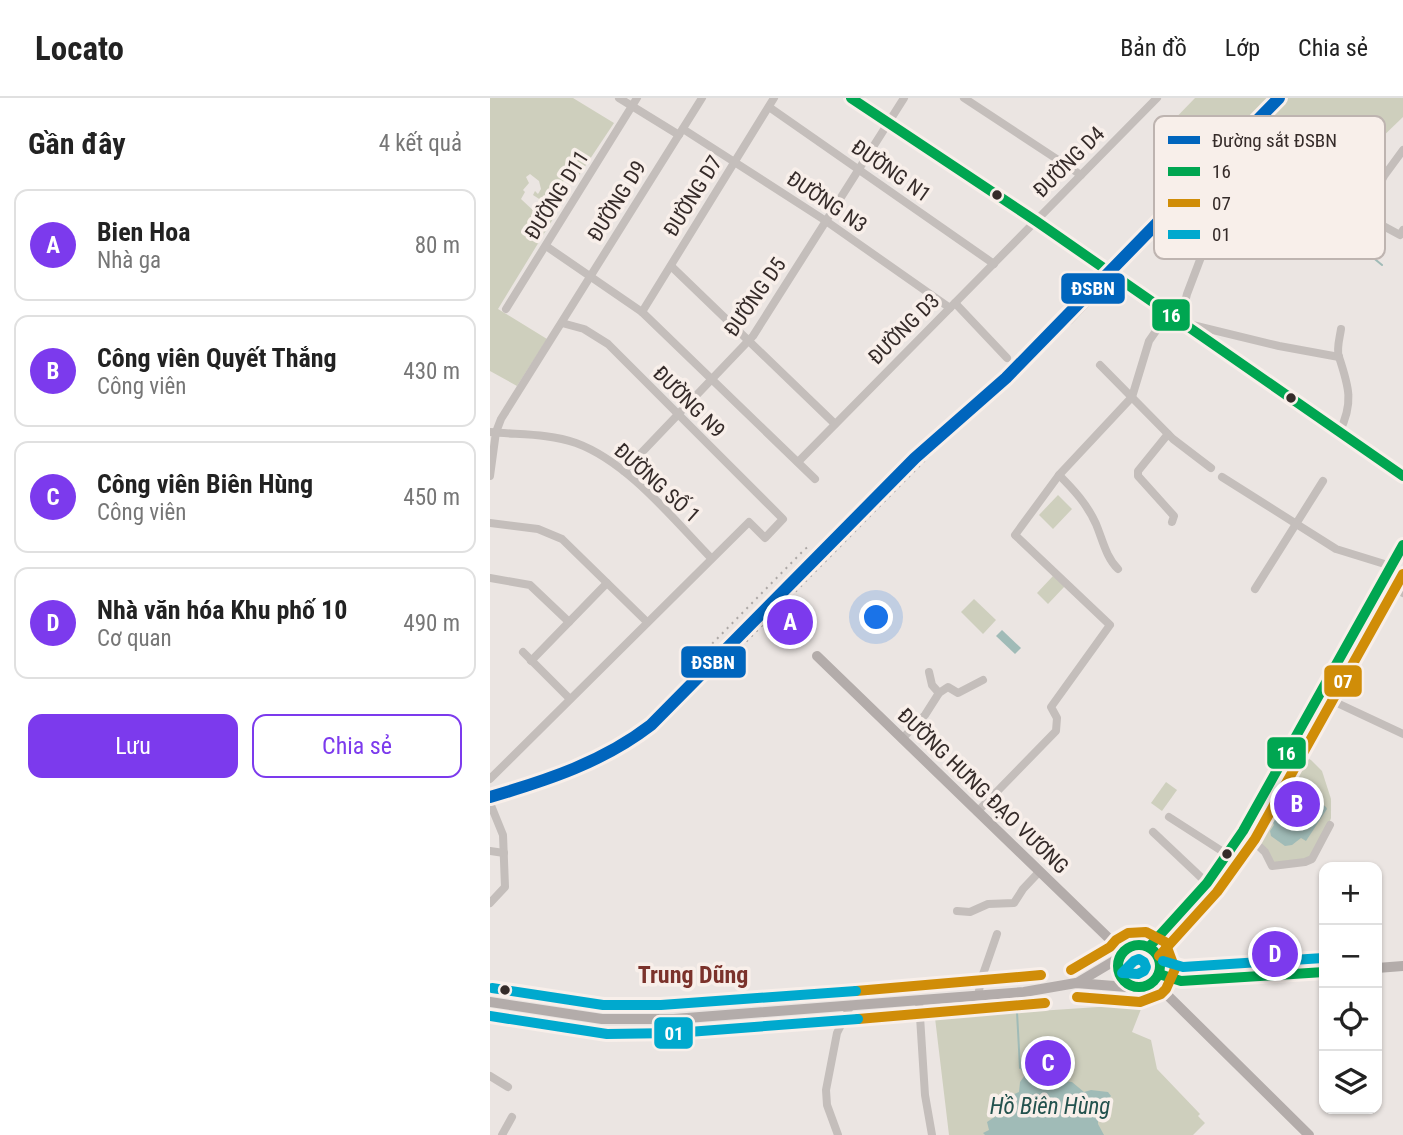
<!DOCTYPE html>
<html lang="vi">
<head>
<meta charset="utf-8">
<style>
  :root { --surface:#fff; --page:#f2f2f2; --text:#222; --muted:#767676; --line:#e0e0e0; --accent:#7c3aed }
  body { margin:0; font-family:"Roboto Condensed",sans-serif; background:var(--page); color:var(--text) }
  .controls { position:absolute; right:21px; bottom:21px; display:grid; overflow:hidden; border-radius:14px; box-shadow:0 2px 5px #0004 }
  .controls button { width:63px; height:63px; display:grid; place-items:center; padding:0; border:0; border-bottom:2px solid var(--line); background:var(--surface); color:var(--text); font:35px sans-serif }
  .you { position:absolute; left:387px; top:520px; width:24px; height:24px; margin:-18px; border:5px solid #fff; border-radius:50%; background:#1a73e8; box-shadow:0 0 0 10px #1a73e833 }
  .badge { display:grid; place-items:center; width:46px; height:46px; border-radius:50%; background:var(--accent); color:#fff; font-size:23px; font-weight:700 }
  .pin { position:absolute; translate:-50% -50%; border:4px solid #fff; box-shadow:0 2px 7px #0006 }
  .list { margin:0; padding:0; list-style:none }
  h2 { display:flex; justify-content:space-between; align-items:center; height:91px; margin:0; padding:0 28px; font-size:30px }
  h2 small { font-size:23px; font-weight:400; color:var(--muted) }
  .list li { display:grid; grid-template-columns:46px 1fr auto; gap:21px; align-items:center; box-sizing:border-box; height:112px; margin:0 14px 14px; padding:0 14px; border:2px solid var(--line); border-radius:14px }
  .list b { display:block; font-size:26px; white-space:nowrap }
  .list p { margin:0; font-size:23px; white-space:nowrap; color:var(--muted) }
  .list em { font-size:23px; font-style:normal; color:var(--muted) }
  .actions { display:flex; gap:14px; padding:21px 28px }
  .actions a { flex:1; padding:16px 0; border:2px solid var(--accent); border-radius:14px; text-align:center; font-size:24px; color:var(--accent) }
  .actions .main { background:var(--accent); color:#fff }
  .icon { flex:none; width:38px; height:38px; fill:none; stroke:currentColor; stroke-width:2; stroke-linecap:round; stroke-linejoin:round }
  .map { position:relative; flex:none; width:913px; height:1037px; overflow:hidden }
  header { display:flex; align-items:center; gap:42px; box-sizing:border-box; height:98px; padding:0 35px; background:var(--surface); border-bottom:2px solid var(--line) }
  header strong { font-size:33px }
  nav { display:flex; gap:38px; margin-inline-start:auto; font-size:24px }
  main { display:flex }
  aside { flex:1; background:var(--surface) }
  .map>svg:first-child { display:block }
</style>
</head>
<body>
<header>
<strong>Locato</strong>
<nav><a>Bản đồ</a><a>Lớp</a><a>Chia sẻ</a></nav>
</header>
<main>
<aside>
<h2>Gần đây<small>4 kết quả</small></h2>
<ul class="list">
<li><span class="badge">A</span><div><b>Bien Hoa</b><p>Nhà ga</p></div><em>80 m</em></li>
<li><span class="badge">B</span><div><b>Công viên Quyết Thắng</b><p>Công viên</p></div><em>430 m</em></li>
<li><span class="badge">C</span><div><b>Công viên Biên Hùng</b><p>Công viên</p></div><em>450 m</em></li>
<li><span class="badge">D</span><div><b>Nhà văn hóa Khu phố 10</b><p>Cơ quan</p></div><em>490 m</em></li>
</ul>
<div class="actions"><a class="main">Lưu</a><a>Chia sẻ</a></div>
</aside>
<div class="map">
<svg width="913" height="1037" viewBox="0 0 913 1037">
  <rect width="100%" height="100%" fill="#ebe5e2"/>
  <g fill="#cecfbd">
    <polygon points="0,0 83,0 124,25 88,79 80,74 57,106 43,97 45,93 48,96 51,91 49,83 40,76 36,79 39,85 33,92 35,94 31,101 48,117 54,109 66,116 8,211 57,241 27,288 0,273"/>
    <polygon points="705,0 789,0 737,53 676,30"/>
    <polygon points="790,0 913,0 913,19 833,96 743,48"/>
    <polygon points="568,397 582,411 563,431 549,417"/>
    <polygon points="563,478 575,488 558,506 547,495"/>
    <polygon points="484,501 506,522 493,536 471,514"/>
    <polygon points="804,653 821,662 832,673 841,701 841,720 838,729 820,761 782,766 757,734"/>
    <polygon points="676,684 687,692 672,713 661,705"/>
    <polygon points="653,906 642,934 661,942 667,971 710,1016 708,1018 715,1025 703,1037 459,1037 445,920"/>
  </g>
  <g fill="#a0bbb7">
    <polygon points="512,532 531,550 525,556 506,538"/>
    <polygon points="805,684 812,688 823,685 826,691 825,700 836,709 837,711 816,743 811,740 802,747 795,748 781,738 780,733 784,727 782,722 795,704 799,690"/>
    <circle cx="648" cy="869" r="9"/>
    <polygon points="546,969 557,979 567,976 574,983 582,984 594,994 601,992 618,994 621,998 616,1004 614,1015 608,1016 608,1026 614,1037 495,1037 493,1035 499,1032 497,1024 515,1012 522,997 529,994 530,984 535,977 530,970"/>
  </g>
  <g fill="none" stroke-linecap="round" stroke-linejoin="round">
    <g stroke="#a0bbb7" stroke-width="2">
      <polyline points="817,115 845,129"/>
      <polyline points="863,143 892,167"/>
      <polyline points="527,914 530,970"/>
    </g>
    <g stroke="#c4bebb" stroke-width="8">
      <polyline points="129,0 189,37"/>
      <polyline points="474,0 591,77"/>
      <polyline points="279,9 504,166"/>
      <polyline points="193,31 336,123 460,210"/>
      <polyline points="873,117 910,137 913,132"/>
      <polyline points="859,145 846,140 854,120 885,88"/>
      <polyline points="716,146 697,196 690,224 789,248 849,259"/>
      <polyline points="56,148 152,214 325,381"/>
      <polyline points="857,150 894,78 913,52"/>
      <polyline points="181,168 345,326"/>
      <polyline points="465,205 517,260"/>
      <polyline points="16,211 147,0"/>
      <polyline points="152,214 284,0"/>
      <polyline points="579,223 623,177"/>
      <polyline points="610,267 683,341 721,370"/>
      <path d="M0 334C28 337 58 335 86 345 138 364 183 421 221 460"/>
      <path d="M849 335C864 305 859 289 849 259 846 251 850 239 851 231"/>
      <polyline points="678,336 648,373 648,378 684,418 682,424"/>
      <polyline points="308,364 667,0"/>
      <polyline points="134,373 263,238 414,0"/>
      <path d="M569 377C584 392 597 406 606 426 613 443 616 459 628 471"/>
      <polyline points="0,378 6,334 11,321 212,0"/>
      <polyline points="732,379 846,451 901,468"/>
      <polyline points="0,425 48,431 72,441 157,524"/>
      <polyline points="0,480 40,487 79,524"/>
      <polyline points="893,484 913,495"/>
      <polyline points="765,491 833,383"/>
      <polyline points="33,554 80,601"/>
      <polyline points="41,563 117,485"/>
      <polyline points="439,574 442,587 449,595"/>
      <polyline points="830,597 913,636"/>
      <polyline points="412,641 435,617 449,595 458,589 468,595 493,582"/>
      <polyline points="0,681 259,424 275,440 293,421 118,246 94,231 72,225"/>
      <polyline points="0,705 13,737 15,789 0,805"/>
      <polyline points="487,714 566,633 567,620 561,609 620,527 525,437 569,377 642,299 659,243 668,230 682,219"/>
      <polyline points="679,719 738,757"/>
      <polyline points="753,733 775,754 782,768 815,764 822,761 840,727"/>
      <polyline points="663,734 717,785"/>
      <polyline points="0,753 14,755"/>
      <polyline points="467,813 480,814 498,806 524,805 533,791 549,774"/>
      <polyline points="488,898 491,882 507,836"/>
      <polyline points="429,903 435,997 442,1037"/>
      <polyline points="0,978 18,989"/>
      <polyline points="12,1037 22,1019"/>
      <polyline points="348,1037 337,1007 336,992 347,935 361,907"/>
    </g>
    <g stroke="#b3acaa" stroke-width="10">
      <polyline points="361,0 546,123 913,378"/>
      <polyline points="327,558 633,854"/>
      <polyline points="659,849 717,785 753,733 913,447"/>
      <polyline points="887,870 913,868"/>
      <polyline points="669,876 691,883 834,874"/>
      <polyline points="664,884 819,1037"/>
      <polyline points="587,885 629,860"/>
      <path d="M0 904 112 921H184L534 894 586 885 650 890 664 884 670 872 667 856C649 838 622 852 629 877L641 888"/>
    </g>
    <g stroke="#aca7a5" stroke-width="2" stroke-dasharray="2 5" stroke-linecap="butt">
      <polyline points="207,569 217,551 315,451 321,447"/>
      <polyline points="202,583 375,404 405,375 425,360"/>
      <polyline points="177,612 224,575 242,558 516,280"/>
    </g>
    <defs>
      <g id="bus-1">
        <polyline points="361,0 546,123 913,378"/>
        <circle cx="649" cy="868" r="21"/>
        <polyline points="659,849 717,785 753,733 913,447"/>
        <polyline points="669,876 691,883 834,874"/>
      </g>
      <g id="bus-2">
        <polyline points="669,858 727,794 765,741 913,476"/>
        <polyline points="581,872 620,849 626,842 638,835 656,834 675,844 685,871 676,891 671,896 650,904 587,899"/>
        <polyline points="366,893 551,877"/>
        <polyline points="368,921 555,905"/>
      </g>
      <g id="bus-3">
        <polygon points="649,861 654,864 656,869 654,873 648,876 632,875 644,863"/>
        <polyline points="673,863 693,869 833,860"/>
        <polyline points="2,890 113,907 171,907 366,893"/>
        <polyline points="0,918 117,936 185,935 368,921"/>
      </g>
    </defs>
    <use href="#bus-1" stroke="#f8efea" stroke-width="16"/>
    <use href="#bus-2" stroke="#f8efea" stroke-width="16"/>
    <use href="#bus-3" stroke="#f8efea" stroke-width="16"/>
    <use href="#bus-1" stroke="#00a651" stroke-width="10"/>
    <use href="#bus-2" stroke="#d08d08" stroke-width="10"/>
    <use href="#bus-3" stroke="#00a9ce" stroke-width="10"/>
    <defs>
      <path id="rail-1" d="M0 699C58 682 113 664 161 627L425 360 516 280 789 0"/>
    </defs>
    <use href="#rail-1" stroke="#f8efea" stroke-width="18"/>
    <use href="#rail-1" stroke="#0065bd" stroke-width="12"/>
  </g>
  <g fill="#352b29" stroke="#f8efea" stroke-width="2.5">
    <circle cx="507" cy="97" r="6"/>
    <circle cx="801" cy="300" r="6"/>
    <circle cx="737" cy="756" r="6"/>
    <circle cx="15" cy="892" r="6"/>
  </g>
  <g text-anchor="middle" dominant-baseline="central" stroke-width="7" stroke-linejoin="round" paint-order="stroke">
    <g font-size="21" fill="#352b29" stroke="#f8efea">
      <text transform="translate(579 64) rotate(-45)">ĐƯỜNG D4</text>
      <text transform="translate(401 73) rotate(35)">ĐƯỜNG N1</text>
      <text transform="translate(67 97) rotate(-58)">ĐƯỜNG D11</text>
      <text transform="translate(203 98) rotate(-58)">ĐƯỜNG D7</text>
      <text transform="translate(127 103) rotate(-58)">ĐƯỜNG D9</text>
      <text transform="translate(337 104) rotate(34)">ĐƯỜNG N3</text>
      <text transform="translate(265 199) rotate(-55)">ĐƯỜNG D5</text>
      <text transform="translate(414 231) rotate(-45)">ĐƯỜNG D3</text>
      <text transform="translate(199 304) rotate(45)">ĐƯỜNG N9</text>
      <text transform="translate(167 385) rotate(42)">ĐƯỜNG SỐ 1</text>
      <text transform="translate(493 693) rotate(44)">ĐƯỜNG HƯNG ĐẠO VƯƠNG</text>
    </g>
    <g font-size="23" font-style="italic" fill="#23524e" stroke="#f8efea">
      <text x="560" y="1008">Hồ Biên Hùng</text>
    </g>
    <g font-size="24" font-weight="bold" fill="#7b322b" stroke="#f8efea">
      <text x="203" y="877">Trung Dũng</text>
    </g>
  </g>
  <rect x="664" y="18" width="231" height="143" rx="10" fill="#f8efea" stroke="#beb4b0" stroke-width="2"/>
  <rect x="678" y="38" width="32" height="8" fill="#0065bd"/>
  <rect x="678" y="69" width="32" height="9" fill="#00a651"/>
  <rect x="678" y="101" width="32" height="8" fill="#d08d08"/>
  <rect x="678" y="132" width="32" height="9" fill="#00a9ce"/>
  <g font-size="19" fill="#352b29">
    <text x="722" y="49">Đường sắt ĐSBN</text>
    <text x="722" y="80">16</text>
    <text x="722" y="112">07</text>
    <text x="722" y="143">01</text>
  </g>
  <g stroke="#f8efea" stroke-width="2.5">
    <rect x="570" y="174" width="66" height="33" rx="7" fill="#0065bd"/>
    <rect x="661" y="200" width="40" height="34" rx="7" fill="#00a651"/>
    <rect x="190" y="547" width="67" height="34" rx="7" fill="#0065bd"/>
    <rect x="833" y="566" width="40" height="34" rx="7" fill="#d08d08"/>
    <rect x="776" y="638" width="41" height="34" rx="7" fill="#00a651"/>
    <rect x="163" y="918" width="41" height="34" rx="7" fill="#00a9ce"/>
  </g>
  <g font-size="19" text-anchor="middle" font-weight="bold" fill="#fff">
    <text x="603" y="197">ĐSBN</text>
    <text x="681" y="224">16</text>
    <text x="223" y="571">ĐSBN</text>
    <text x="853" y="590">07</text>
    <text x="796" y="662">16</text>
    <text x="184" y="942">01</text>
  </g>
</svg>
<div class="controls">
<button>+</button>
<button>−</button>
<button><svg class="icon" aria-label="locate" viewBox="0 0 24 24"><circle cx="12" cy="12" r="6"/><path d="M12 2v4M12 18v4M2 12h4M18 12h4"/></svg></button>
<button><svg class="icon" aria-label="layers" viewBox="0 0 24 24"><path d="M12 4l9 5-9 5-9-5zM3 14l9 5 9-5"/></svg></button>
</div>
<div class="you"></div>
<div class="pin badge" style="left:300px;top:524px">A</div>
<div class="pin badge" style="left:807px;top:706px">B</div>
<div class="pin badge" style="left:558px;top:965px">C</div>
<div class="pin badge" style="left:785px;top:856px">D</div>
</div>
</main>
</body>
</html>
